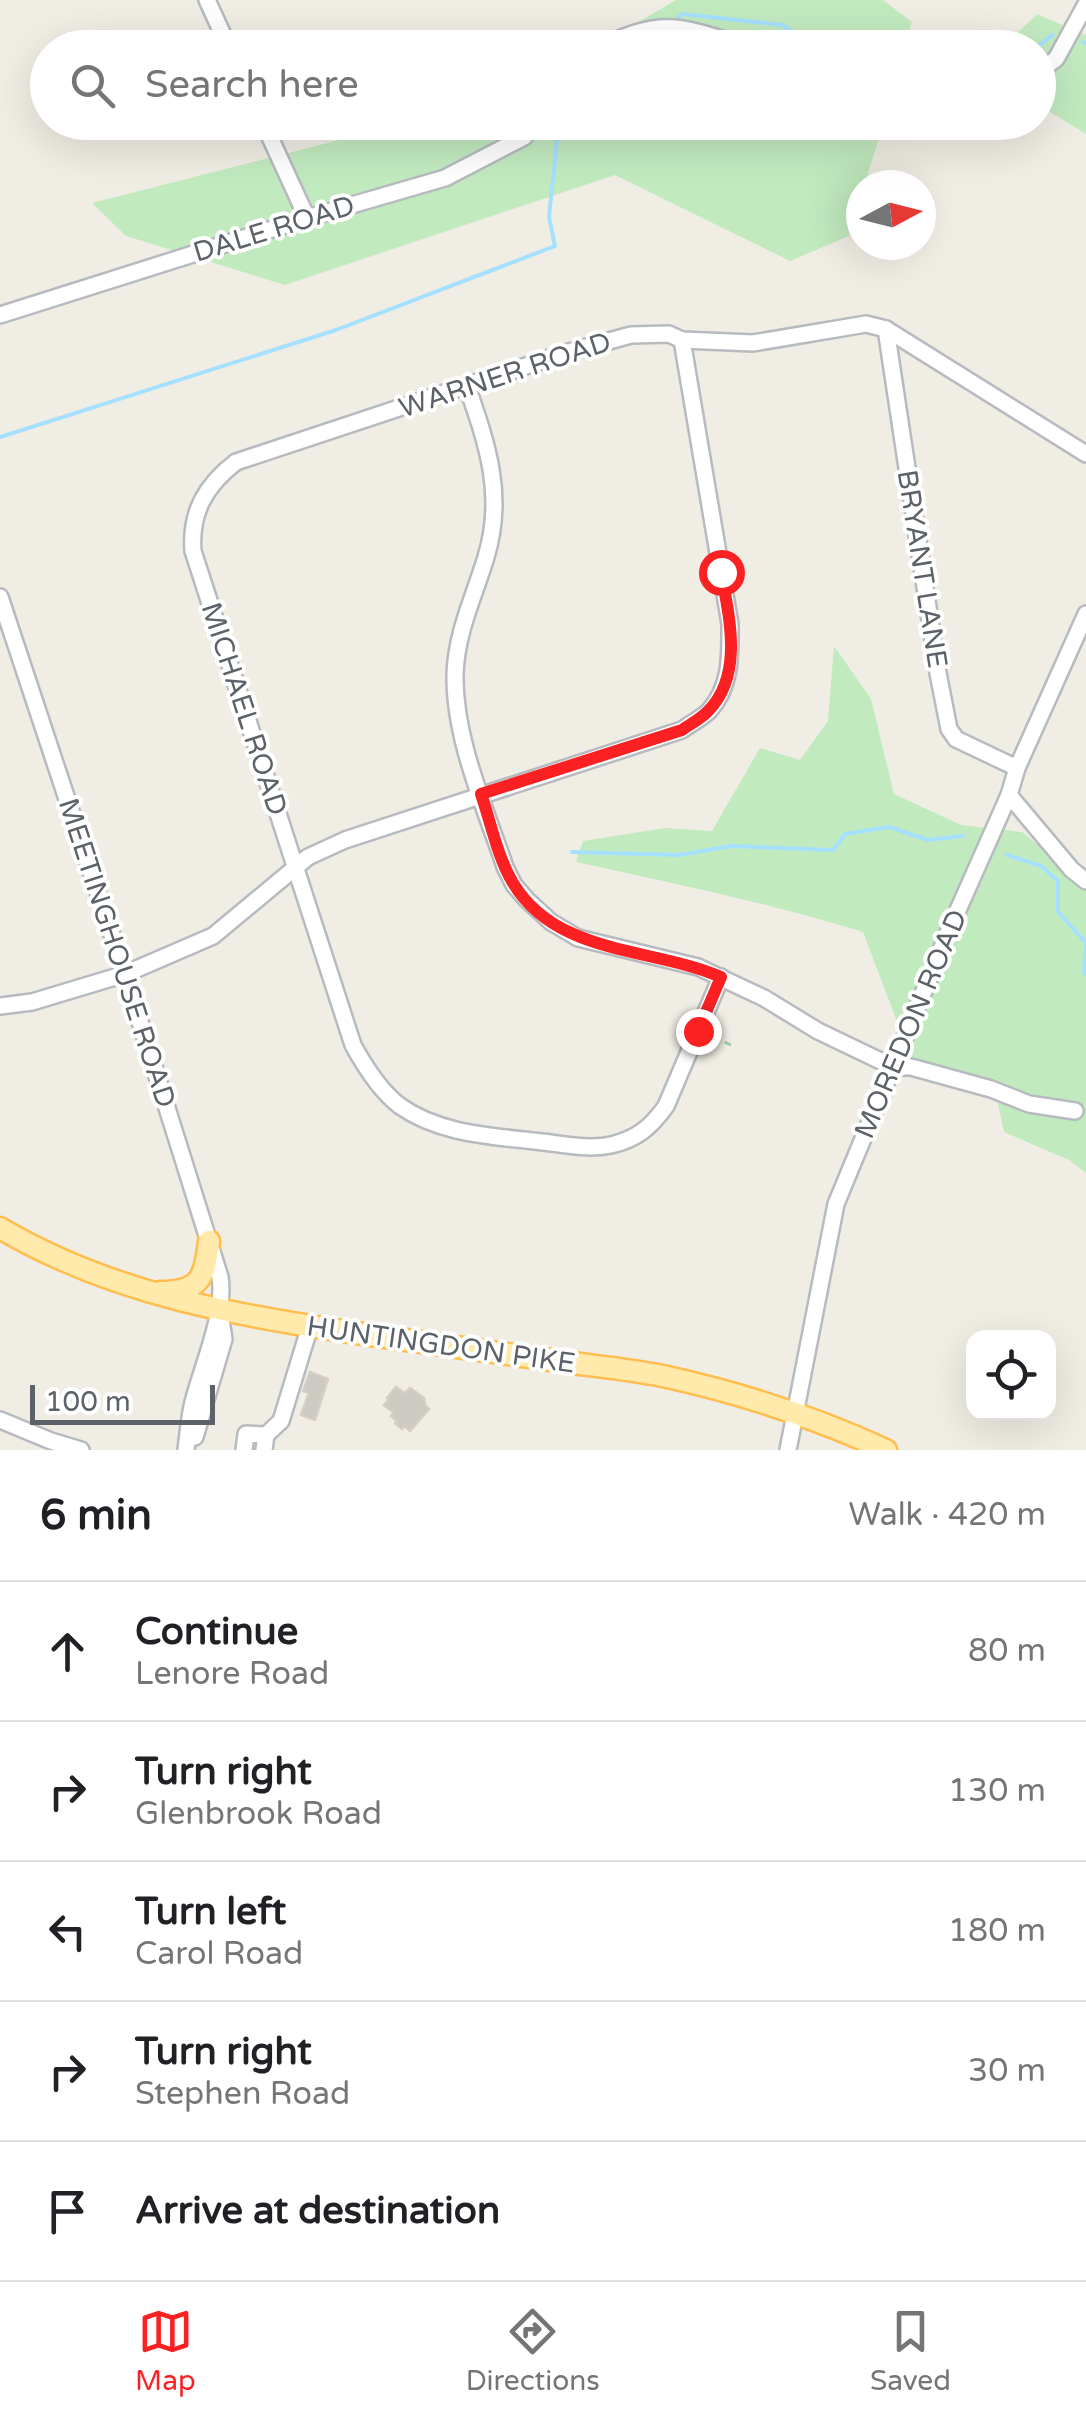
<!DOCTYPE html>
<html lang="en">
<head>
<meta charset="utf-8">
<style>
  :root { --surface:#fff; --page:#f2f2f2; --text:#202124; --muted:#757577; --line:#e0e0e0; --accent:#fb2022 }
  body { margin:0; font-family:"Varela Round",sans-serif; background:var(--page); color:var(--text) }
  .controls { position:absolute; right:30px; bottom:30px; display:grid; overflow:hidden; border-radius:20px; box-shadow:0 10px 40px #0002 }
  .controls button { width:90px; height:90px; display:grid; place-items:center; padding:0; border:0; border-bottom:2px solid var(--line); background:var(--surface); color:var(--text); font:50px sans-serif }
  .compass { position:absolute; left:846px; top:170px; width:90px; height:90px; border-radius:50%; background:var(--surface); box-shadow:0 10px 40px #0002; rotate:83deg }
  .scale { position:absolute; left:30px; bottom:25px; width:185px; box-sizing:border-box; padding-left:10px; border:5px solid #5c6267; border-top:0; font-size:28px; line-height:35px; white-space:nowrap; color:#5c6267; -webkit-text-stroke:8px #fff; paint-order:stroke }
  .stop { position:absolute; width:30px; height:30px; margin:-22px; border:8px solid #fb2022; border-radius:50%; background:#fff }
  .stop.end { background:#fb2022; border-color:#fff; box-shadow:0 2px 10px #0008 }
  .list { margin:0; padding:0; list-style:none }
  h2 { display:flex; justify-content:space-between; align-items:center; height:130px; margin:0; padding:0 40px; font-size:42px }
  h2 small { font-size:32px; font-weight:400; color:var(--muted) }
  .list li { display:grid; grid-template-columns:65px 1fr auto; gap:30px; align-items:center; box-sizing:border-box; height:140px; padding:0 40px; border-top:2px solid var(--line) }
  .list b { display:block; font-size:38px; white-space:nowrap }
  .list p { margin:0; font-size:32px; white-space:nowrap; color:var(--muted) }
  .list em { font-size:32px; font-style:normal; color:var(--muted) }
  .icon { flex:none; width:55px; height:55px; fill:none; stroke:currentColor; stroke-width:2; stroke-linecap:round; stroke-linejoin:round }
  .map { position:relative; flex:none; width:1086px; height:1450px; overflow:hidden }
  .search { position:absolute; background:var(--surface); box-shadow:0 10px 40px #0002; left:30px; right:30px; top:30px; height:110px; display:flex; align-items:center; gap:25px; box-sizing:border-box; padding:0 35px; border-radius:55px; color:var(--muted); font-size:38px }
  .sheet { height:830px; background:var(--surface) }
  nav { display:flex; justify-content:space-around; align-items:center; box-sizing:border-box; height:140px; border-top:2px solid var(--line); background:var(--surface); font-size:28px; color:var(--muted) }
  nav a { display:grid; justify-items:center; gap:5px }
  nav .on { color:var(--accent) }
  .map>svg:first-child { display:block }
</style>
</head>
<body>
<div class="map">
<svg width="1086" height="1450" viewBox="0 0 1086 1450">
  <rect width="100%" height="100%" fill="#f0ede4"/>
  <g fill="#c2eabf">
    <polygon points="676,0 883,0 912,22 904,47 595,48"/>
    <polygon points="1037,14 1086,35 1086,134 1039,105 1038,48 1002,48"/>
    <polygon points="406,123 884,123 864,185 861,185 861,196 849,236 790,261 615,175 285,285 126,236 92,203"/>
    <path d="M834 646 871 699 894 794 961 825 1022 832 1086 884V1173L1069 1160 1004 1132 994 1085 906 1060 895 1016 863 932C769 903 672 883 576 862L583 841 665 828 712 831 760 748 800 760 828 721Z"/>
  </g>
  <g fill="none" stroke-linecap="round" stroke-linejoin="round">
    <g stroke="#a6e0ff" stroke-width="4">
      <polyline points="675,21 682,14 782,25 819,48"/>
      <polyline points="1083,42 1086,43"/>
      <polyline points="631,48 633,42 661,34"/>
      <polyline points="1035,48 1053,35"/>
      <polyline points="0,437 336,330 555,246 549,217 559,122"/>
      <polyline points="572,852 680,855 731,846 833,850 845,834 889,827 928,840 963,836"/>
      <polyline points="1007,855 1041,866 1058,881 1058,912 1086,943 1084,972 1086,974"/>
    </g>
  </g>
  <g fill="#cdc9c3" stroke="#d6cec2" stroke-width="2.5">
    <polygon points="310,1372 328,1379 315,1420 301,1415 309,1393 303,1391"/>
    <polygon points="396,1387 405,1393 410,1388 424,1398 425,1405 429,1409 410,1431 405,1426 402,1429 395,1423 397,1421 391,1416 394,1413 384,1405 389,1400 387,1398"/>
  </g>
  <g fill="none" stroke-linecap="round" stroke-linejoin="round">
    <defs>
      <g id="minor">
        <polyline points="207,0 229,48"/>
        <path d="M600 48C663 15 686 28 750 48"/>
        <polyline points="1038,72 1056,59 1086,4"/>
        <polyline points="263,122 307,218"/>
        <polyline points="0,315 307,218 445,178 524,137 537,122"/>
        <polyline points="886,329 938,673 949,729 956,739 1017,768"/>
        <path d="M467 386C487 444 505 495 486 557 474 597 456 633 455 675 454 739 485 807 505 867L514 885 527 900 551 922 578 938 698 967 764 998 818 1031 893 1067H911L991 1089 1029 1104 1075 1111"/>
        <path d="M0 597 125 974 220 1277C226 1312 202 1367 193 1402 189 1418 188 1434 186 1450"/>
        <polyline points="1009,795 1072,870 1086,881"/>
        <path d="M721 977 666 1106C651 1127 637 1139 611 1145 588 1150 564 1144 542 1142 494 1136 441 1135 400 1106 380 1091 365 1067 353 1045L193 551C190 512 206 485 236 462L565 353 631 335 669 334 682 340 753 343 866 324 886 329 1086 454"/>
        <path d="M0 1006 32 1002 125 974 213 936 308 857 345 840 682 730C690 724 702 718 709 711 732 686 730 654 730 624L682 340"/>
        <polyline points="0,1420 51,1441 81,1450"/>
        <polyline points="195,1437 224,1339 220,1314"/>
        <polyline points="244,1450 246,1434 266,1435"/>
        <polyline points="264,1450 266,1435 281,1421 310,1326"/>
        <polyline points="788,1450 836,1204 950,928 1009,795 1017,768 1086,614"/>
      </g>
      <g id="major">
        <path d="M0 1228C113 1295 242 1317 370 1335 432 1343 495 1352 558 1361 593 1366 629 1369 663 1376 741 1393 814 1417 886 1450"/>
        <path d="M160 1292C201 1292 205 1277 209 1241"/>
      </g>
    </defs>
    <use href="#minor" stroke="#b7bbc0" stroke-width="20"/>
    <use href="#major" stroke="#ffbe4f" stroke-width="25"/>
    <polyline stroke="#96cda1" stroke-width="2.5" stroke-dasharray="10 5" stroke-linecap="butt" points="711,1036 731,1045"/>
    <use href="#minor" stroke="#fff" stroke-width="15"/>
    <use href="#major" stroke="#ffeaab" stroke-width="20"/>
  </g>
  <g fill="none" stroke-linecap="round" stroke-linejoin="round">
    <path stroke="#fb2022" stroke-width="12" d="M698 1031 721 977C652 947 557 956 513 883 497 856 491 823 481 794L682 730C690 724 701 719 708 711 744 675 729 616 721 572"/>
  </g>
  <g text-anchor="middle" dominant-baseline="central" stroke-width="8" stroke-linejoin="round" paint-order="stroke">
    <g font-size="28" fill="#5c6267" stroke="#fff">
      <text transform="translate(274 229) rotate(-17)">DALE ROAD</text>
      <text transform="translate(505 375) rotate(-18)">WARNER ROAD</text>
      <text transform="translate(922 569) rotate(81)">BRYANT LANE</text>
      <text transform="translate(244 709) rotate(72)">MICHAEL ROAD</text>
      <text transform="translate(117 953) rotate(72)">MEETINGHOUSE ROAD</text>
      <text transform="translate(911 1024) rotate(-67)">MOREDON ROAD</text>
      <text transform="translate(441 1345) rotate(8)">HUNTINGDON PIKE</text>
    </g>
  </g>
</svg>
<div class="controls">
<button><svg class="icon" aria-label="locate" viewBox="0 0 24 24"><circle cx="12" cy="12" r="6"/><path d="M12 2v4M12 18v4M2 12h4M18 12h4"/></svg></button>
</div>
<svg class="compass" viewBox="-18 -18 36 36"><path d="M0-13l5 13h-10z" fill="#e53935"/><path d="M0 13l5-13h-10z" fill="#757577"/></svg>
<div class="scale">100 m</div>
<div class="stop" style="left:721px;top:572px"></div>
<div class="stop end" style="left:698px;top:1031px"></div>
<div class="search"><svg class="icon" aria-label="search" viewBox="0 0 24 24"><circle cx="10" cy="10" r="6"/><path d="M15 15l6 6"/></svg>Search here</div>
</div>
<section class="sheet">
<h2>6 min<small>Walk · 420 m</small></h2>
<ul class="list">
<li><svg class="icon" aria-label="ahead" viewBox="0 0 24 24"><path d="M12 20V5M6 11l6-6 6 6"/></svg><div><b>Continue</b><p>Lenore Road</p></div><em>80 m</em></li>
<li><svg class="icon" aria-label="right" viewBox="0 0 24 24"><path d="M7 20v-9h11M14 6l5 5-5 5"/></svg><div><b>Turn right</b><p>Glenbrook Road</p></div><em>130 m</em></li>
<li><svg class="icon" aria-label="left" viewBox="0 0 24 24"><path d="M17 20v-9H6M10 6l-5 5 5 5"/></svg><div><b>Turn left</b><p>Carol Road</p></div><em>180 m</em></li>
<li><svg class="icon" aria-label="right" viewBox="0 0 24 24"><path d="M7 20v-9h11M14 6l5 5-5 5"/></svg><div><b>Turn right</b><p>Stephen Road</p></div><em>30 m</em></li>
<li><svg class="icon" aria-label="arrive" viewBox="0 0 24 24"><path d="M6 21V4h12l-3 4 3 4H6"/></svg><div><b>Arrive at destination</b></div></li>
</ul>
</section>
<nav>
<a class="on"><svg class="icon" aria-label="map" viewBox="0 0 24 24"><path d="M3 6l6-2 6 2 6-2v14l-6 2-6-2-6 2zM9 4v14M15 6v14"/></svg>Map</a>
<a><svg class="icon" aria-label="directions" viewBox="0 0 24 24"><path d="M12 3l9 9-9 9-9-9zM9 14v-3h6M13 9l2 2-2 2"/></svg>Directions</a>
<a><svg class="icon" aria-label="saved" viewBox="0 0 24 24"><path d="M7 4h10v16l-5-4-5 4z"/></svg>Saved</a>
</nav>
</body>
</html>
